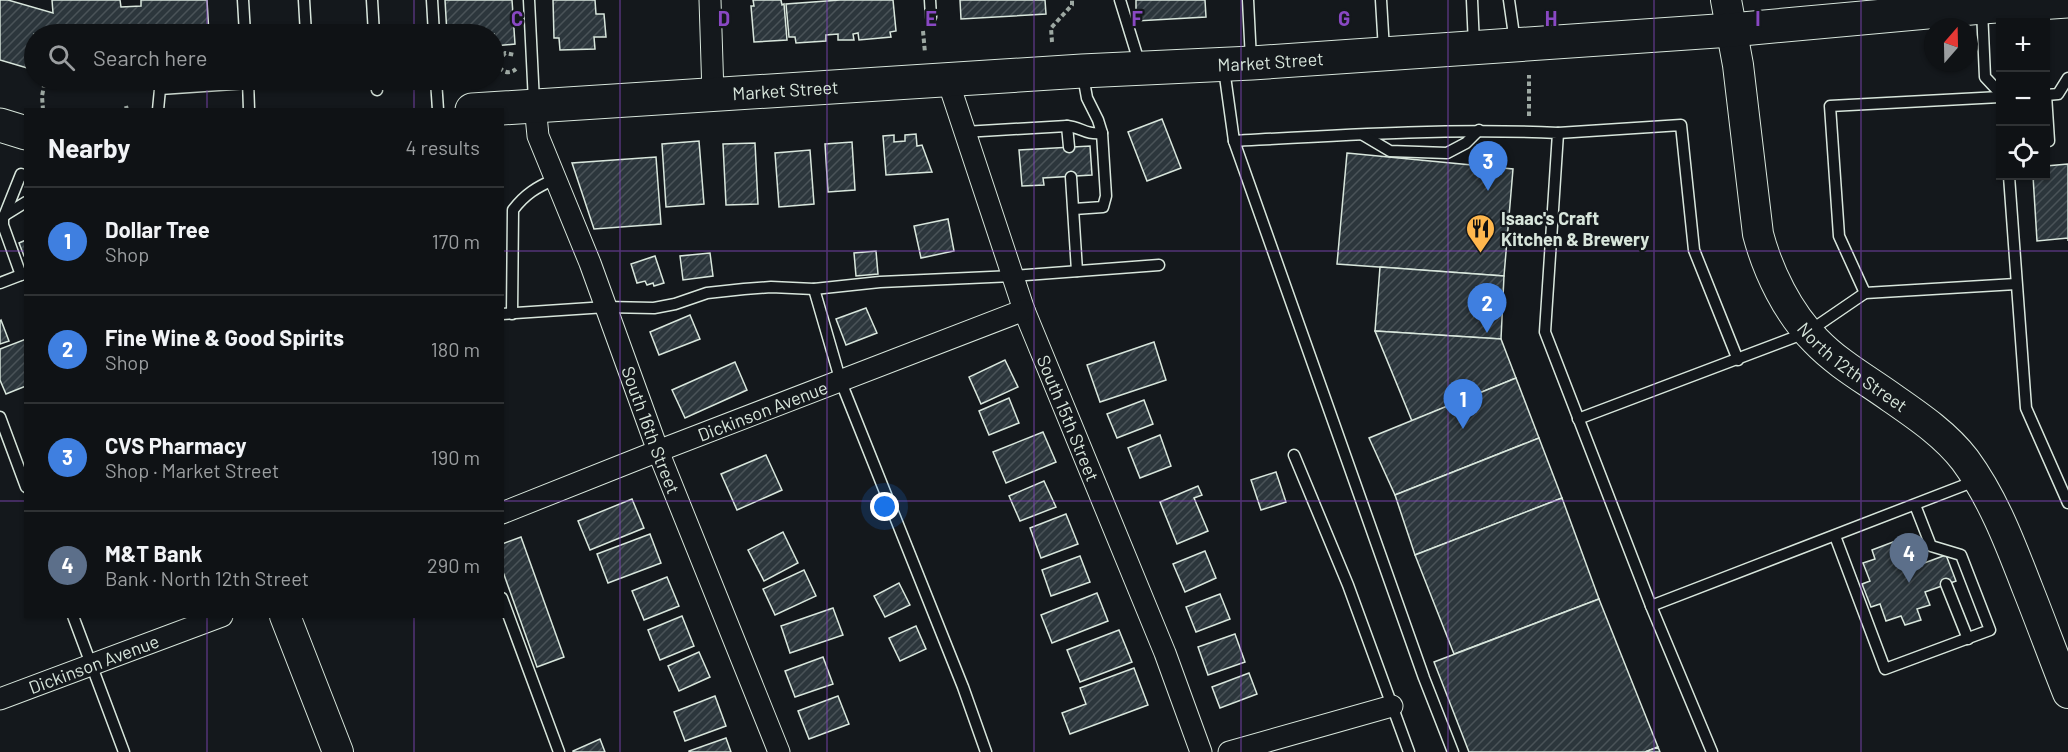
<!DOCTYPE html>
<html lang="en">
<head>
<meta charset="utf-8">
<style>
  :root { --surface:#0f1215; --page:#1d2022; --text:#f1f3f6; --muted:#9b9ea0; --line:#2f3234; --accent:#1a73e8 }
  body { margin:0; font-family:Barlow,sans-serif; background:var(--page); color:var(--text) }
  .controls { position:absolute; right:18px; top:18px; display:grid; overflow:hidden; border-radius:0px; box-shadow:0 2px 4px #0004 }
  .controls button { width:54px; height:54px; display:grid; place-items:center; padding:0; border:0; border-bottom:2px solid var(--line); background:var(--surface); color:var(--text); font:30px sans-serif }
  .compass { position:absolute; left:1924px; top:18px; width:54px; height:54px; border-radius:50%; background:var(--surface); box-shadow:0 2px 4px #0004; rotate:20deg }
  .you { position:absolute; left:885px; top:507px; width:21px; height:21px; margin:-15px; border:4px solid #fff; border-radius:50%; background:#1a73e8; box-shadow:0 0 0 9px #1a73e833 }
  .badge { display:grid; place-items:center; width:39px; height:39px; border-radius:50%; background:var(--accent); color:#fff; font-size:20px; font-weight:700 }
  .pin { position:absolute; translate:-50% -50px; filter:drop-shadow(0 2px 3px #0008) }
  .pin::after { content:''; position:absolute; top:32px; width:21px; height:18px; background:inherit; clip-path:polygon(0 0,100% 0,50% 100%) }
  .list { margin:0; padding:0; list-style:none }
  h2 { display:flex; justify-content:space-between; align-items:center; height:78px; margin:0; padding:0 24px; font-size:26px }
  h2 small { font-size:20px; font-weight:400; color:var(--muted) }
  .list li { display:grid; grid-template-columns:39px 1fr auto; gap:18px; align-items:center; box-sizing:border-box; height:108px; padding:0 24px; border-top:2px solid var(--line) }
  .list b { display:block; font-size:22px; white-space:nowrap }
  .list p { margin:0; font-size:20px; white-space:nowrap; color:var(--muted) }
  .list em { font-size:20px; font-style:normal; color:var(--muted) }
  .icon { flex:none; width:33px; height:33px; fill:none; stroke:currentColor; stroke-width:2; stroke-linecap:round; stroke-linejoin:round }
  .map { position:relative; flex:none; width:2068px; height:752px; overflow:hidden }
  .search { position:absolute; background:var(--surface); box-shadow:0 2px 4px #0004; left:24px; top:24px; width:480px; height:66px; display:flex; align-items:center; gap:15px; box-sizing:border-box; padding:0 21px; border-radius:33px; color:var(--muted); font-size:22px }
  .panel { position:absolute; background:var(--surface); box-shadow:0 2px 4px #0004; left:24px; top:108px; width:480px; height:510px; border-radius:0px }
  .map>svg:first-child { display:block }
</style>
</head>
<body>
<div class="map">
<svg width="2068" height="752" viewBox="0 0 2068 752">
  <defs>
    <pattern id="building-hatch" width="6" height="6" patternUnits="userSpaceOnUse" patternTransform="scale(1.5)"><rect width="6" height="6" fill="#2c363c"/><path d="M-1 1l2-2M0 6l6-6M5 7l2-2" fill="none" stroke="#4a5358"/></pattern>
  </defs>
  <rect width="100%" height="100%" fill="#14181c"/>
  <g fill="url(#building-hatch)" stroke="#d8e6dc" stroke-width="1.5">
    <polygon points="0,0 8,0 53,13 52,0 120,0 121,7 141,6 141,0 207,0 209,34 34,34 34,70 0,60"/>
    <polygon points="445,0 512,0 515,44 494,46 494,34 447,34"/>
    <polygon points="553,0 595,0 596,14 604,14 606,37 594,37 595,49 560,50 559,38 554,38"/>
    <polygon points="753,0 781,0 782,5 784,4 787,40 754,42 751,6 754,6"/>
    <polygon points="840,0 893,0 896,31 890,32 891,37 859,40 858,33 853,34 854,40 838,40 838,34 826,35 826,41 796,43 795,37 789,37 786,4"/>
    <polygon points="960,0 1045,0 1046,14 961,19"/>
    <polygon points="1136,0 1205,0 1206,17 1136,21"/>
    <polygon points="1162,119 1181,168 1147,181 1128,132"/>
    <polygon points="916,134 917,146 922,145 932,172 886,175 883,136 894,135 894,142 905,141 905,135"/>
    <polygon points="699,141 704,204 666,207 662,144"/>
    <polygon points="852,142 855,190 828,192 825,144"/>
    <polygon points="755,143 758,204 726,205 723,144"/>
    <polygon points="1090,146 1092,175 1043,178 1044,185 1022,186 1019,150"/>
    <polygon points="810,150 814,204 779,207 775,153"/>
    <polygon points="1347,153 1513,169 1504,276 1337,264"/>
    <polygon points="656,157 661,224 594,229 572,163"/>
    <polygon points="2068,164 2068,241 2068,238 2037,241 2033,176 2046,176 2046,166"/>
    <polygon points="948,219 954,251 921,258 914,226"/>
    <polygon points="26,240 26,256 24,256 19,243"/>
    <polygon points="876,251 878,274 856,276 854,253"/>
    <polygon points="710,253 713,276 683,280 680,256"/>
    <polygon points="655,256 664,283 654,286 653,283 647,285 645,281 637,283 631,264"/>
    <polygon points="1380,267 1504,276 1501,339 1375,331"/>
    <polygon points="866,308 877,333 846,345 836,319"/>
    <polygon points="690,315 700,339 659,355 650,332"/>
    <polygon points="1,320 9,341 0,344 0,321"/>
    <polygon points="1375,331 1501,339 1516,378 1412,421"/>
    <polygon points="26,339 26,386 6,394 0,380 0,349"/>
    <polygon points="1154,342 1166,380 1100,402 1087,365"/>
    <polygon points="1005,360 1018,387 981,404 969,377"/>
    <polygon points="735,362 747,390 685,418 672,390"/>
    <polygon points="1516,378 1539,438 1395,495 1369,438"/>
    <polygon points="1009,398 1019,423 989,435 979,411"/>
    <polygon points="1144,400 1153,424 1117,438 1107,414"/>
    <polygon points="1043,432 1056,462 1006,483 993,452"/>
    <polygon points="1160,435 1171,466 1140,478 1128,448"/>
    <polygon points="1539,438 1562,498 1415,555 1395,495"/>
    <polygon points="766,455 782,490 737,510 721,474"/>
    <polygon points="1276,472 1286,502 1261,510 1251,480"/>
    <polygon points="1044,481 1056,507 1020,521 1009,496"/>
    <polygon points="1198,486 1202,495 1194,498 1208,531 1177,544 1160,502"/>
    <polygon points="1562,498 1599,599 1454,654 1415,555"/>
    <polygon points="632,499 644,528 590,550 578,521"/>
    <polygon points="1066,514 1078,544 1041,558 1030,528"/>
    <polygon points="783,532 798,563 764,581 748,550"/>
    <polygon points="650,534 661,563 608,583 597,554"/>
    <polygon points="521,537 564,657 537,667 502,569 502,544"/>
    <polygon points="1893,542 1897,552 1909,547 1916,566 1946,555 1956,581 1925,592 1930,605 1917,609 1921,620 1905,625 1901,616 1886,621 1880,604 1871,607 1862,584 1870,581 1863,563 1875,559 1872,550"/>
    <polygon points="1205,551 1216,578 1185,592 1173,564"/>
    <polygon points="1080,556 1090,582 1051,596 1042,570"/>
    <polygon points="804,570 816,596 775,615 763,589"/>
    <polygon points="667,577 679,606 644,620 632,591"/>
    <polygon points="899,583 910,605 885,617 874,596"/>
    <polygon points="1097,593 1108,621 1052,643 1041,615"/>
    <polygon points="1220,594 1230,619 1196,632 1186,607"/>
    <polygon points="1599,599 1658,747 1645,752 1469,752 1434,662"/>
    <polygon points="833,608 843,635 790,653 781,626"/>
    <polygon points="682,616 694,646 660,660 648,630"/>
    <polygon points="916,626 926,649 900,661 889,638"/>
    <polygon points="1119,630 1132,662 1080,682 1067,650"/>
    <polygon points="1235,634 1245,662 1208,675 1198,647"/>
    <polygon points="699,652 710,677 679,691 668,666"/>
    <polygon points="823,657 833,684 795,697 785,671"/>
    <polygon points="1134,668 1148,705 1070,734 1062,713 1086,704 1080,688"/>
    <polygon points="1249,673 1257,694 1220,708 1212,687"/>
    <polygon points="715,696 726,726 685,741 674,712"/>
    <polygon points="838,696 849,724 809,739 798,711"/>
    <polygon points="726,738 731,752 689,752 689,751"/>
    <polygon points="600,739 605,752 573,752 573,751"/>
    <polygon points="1658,747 1660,752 1645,752"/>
  </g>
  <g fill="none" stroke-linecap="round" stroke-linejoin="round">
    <defs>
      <g id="lane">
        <polyline points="243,0 245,34"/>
        <polyline points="304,0 306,34"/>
        <polyline points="372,0 374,34"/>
        <polyline points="432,0 434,34"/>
        <polyline points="529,0 534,102"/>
        <polyline points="930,0 931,17"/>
        <polyline points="1120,0 1140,65"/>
        <polyline points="1248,0 1251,60"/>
        <polyline points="1381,0 1384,50"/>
        <polyline points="1472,0 1474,45"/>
        <polyline points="1509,0 1515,42"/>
        <polyline points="1982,10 1985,77 2000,93"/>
        <path d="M1224 69 1234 141C1342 135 1450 128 1558 133L1545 332 1651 606 1712 752"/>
        <polyline points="248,80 249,110"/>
        <polyline points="376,80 377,90"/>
        <polyline points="436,80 438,110"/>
        <polyline points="2046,95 2049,141"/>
        <polyline points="2046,95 2058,94 2068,78"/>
        <polyline points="2000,97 1830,106 1839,236 1865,293 2016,284"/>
        <polyline points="158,110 160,89 248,83"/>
        <polyline points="1067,126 1069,147"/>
        <path d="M964 132 1067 126C1081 127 1085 135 1102 133"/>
        <polyline points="1558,133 1681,125 1694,250 1738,360"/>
        <polyline points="1363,135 1390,151 1447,153 1466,143 1479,130"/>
        <polyline points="1234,141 1424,678 1453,752"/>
        <polyline points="2009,176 2026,408 2068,503"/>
        <polyline points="1071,177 1077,271"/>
        <polyline points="1074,209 1103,207 1106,196 1102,133 1098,120 1087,98 1083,76"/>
        <polyline points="5,215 26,202"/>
        <polyline points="21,275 3,225 3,219 21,174 26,176"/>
        <polyline points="0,283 26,273"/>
        <polyline points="814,289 841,382 963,687 986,752"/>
        <polyline points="502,314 606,307 654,308 675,304 707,293 744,289 771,287 814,289 880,282 1013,276 1159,265"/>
        <path d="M512 314 513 210C525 194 537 187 555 179"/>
        <polyline points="0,417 26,487"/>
        <polyline points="1578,419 1808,332 1865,293"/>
        <polyline points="1294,455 1348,585 1409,752"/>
        <polyline points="1835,536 1885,669 1990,630 1961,555 1931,546 1915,505"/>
        <polyline points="1946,584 1968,639"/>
        <polyline points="502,598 559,752"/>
        <polyline points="1651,606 1975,481"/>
        <polyline points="73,616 124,752"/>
      </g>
      <g id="street">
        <polyline points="710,0 713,94"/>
        <path id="s1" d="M948 81 1024 310 1165 653 1201 752"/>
        <path id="s2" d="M535 105 538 136 590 263 658 451 779 752"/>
        <path id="s3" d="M502 513 658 451 1024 310"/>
        <path id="s4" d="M0 699 222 616"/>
        <polyline points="1229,752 1392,706"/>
      </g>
      <g id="secondary">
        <path id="s5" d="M1726 0 1738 65 1758 234C1768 272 1788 313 1816 341 1838 364 1867 380 1892 398 1918 416 1946 435 1965 460 1993 498 2010 543 2027 587 2041 622 2054 658 2068 693"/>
        <polyline points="285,616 338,752"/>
      </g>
      <g id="primary">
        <path id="s6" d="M472 110 1082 71 1252 63 1731 30 1982 7 2068 1"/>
        <polyline points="0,125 26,133"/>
      </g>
    </defs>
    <use href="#lane" stroke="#d8e6dc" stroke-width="13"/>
    <use href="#street" stroke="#d8e6dc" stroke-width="23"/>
    <use href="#secondary" stroke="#d8e6dc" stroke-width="32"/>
    <use href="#primary" stroke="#d8e6dc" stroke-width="35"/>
    <g stroke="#9da8a2" stroke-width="4" stroke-dasharray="4.5 3" stroke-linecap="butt">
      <polyline points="923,31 925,53"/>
      <polyline points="1052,42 1051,28 1072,5 1072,0"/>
      <path d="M499 60V67C504 73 510 74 516 69"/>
      <polyline points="494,68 505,53 515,55"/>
      <polyline points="126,106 127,110"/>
      <polyline points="43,110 42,96 45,81"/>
      <polyline points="1529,116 1529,75"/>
    </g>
    <use href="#lane" stroke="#14181c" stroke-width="10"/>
    <use href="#street" stroke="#14181c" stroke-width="21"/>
    <use href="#secondary" stroke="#14181c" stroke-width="30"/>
    <use href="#primary" stroke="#14181c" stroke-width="33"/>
  </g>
  <path fill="none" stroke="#8948c3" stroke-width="1.5" stroke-opacity="0.55" d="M207 0V34M414 0V34M620 0V752M827 0V752M1034 0V752M1241 0V752M1448 0V752M1654 0V752M1861 0V752M207 80V110M414 80V110M0 251H26M502 251H2068M0 501H26M502 501H2068M207 616V752M414 616V752"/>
  <defs>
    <symbol id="restaurant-pin" viewBox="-11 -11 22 30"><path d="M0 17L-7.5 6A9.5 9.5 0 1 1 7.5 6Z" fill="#ffb74d" stroke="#14181c"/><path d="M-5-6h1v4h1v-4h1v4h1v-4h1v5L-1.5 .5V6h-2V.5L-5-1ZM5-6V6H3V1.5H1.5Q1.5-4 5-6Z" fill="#111"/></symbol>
  </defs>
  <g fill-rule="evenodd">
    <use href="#restaurant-pin" x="1464" y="212" width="33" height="45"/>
  </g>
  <g text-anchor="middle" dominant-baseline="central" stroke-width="4.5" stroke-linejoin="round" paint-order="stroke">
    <g font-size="18" fill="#d8e6dc" stroke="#14181c">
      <text stroke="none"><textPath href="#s6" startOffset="800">Market Street</textPath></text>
      <text stroke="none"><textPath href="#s6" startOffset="314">Market Street</textPath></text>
      <text stroke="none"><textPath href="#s5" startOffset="404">North 12th Street</textPath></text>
      <text stroke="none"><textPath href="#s3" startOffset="280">Dickinson Avenue</textPath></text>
      <text stroke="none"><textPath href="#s1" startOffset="358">South 15th Street</textPath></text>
      <text stroke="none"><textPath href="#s2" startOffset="346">South 16th Street</textPath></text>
      <text stroke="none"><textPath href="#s4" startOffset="100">Dickinson Avenue</textPath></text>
    </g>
    <g font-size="18" font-weight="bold" fill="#d8e6dc" stroke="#14181c" text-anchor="start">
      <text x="1501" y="218">Isaac's Craft<tspan x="1501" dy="21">Kitchen &amp; Brewery</tspan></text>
    </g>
  </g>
  <g font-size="20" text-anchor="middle" font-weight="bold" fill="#8948c3" stroke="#14181c" stroke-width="4.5" stroke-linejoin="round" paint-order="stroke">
    <text x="517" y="26">C</text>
    <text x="724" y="26">D</text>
    <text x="931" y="26">E</text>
    <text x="1137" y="26">F</text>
    <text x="1344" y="26">G</text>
    <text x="1551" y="26">H</text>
    <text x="1758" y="26">I</text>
  </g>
</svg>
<div class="controls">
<button>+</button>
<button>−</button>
<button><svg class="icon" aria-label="locate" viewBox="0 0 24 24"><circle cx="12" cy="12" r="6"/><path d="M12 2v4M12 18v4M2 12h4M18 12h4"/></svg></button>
</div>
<svg class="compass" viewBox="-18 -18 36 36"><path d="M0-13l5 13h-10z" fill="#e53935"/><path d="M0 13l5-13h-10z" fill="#9b9ea0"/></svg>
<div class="you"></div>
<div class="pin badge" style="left:1463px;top:429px;background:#3f7fe0">1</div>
<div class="pin badge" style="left:1487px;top:333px;background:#3f7fe0">2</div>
<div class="pin badge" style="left:1488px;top:191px;background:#3f7fe0">3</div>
<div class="pin badge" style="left:1909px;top:583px;background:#5c6f8a">4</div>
<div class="search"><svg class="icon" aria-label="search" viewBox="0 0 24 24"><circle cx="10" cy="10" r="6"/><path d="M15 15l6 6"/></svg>Search here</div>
<section class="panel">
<h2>Nearby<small>4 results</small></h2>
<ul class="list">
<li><span class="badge" style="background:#3f7fe0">1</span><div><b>Dollar Tree</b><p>Shop</p></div><em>170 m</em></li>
<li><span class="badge" style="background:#3f7fe0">2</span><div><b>Fine Wine &amp; Good Spirits</b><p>Shop</p></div><em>180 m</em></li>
<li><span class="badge" style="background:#3f7fe0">3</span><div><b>CVS Pharmacy</b><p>Shop · Market Street</p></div><em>190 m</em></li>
<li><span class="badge" style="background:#5c6f8a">4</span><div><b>M&amp;T Bank</b><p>Bank · North 12th Street</p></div><em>290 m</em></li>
</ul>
</section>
</div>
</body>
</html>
